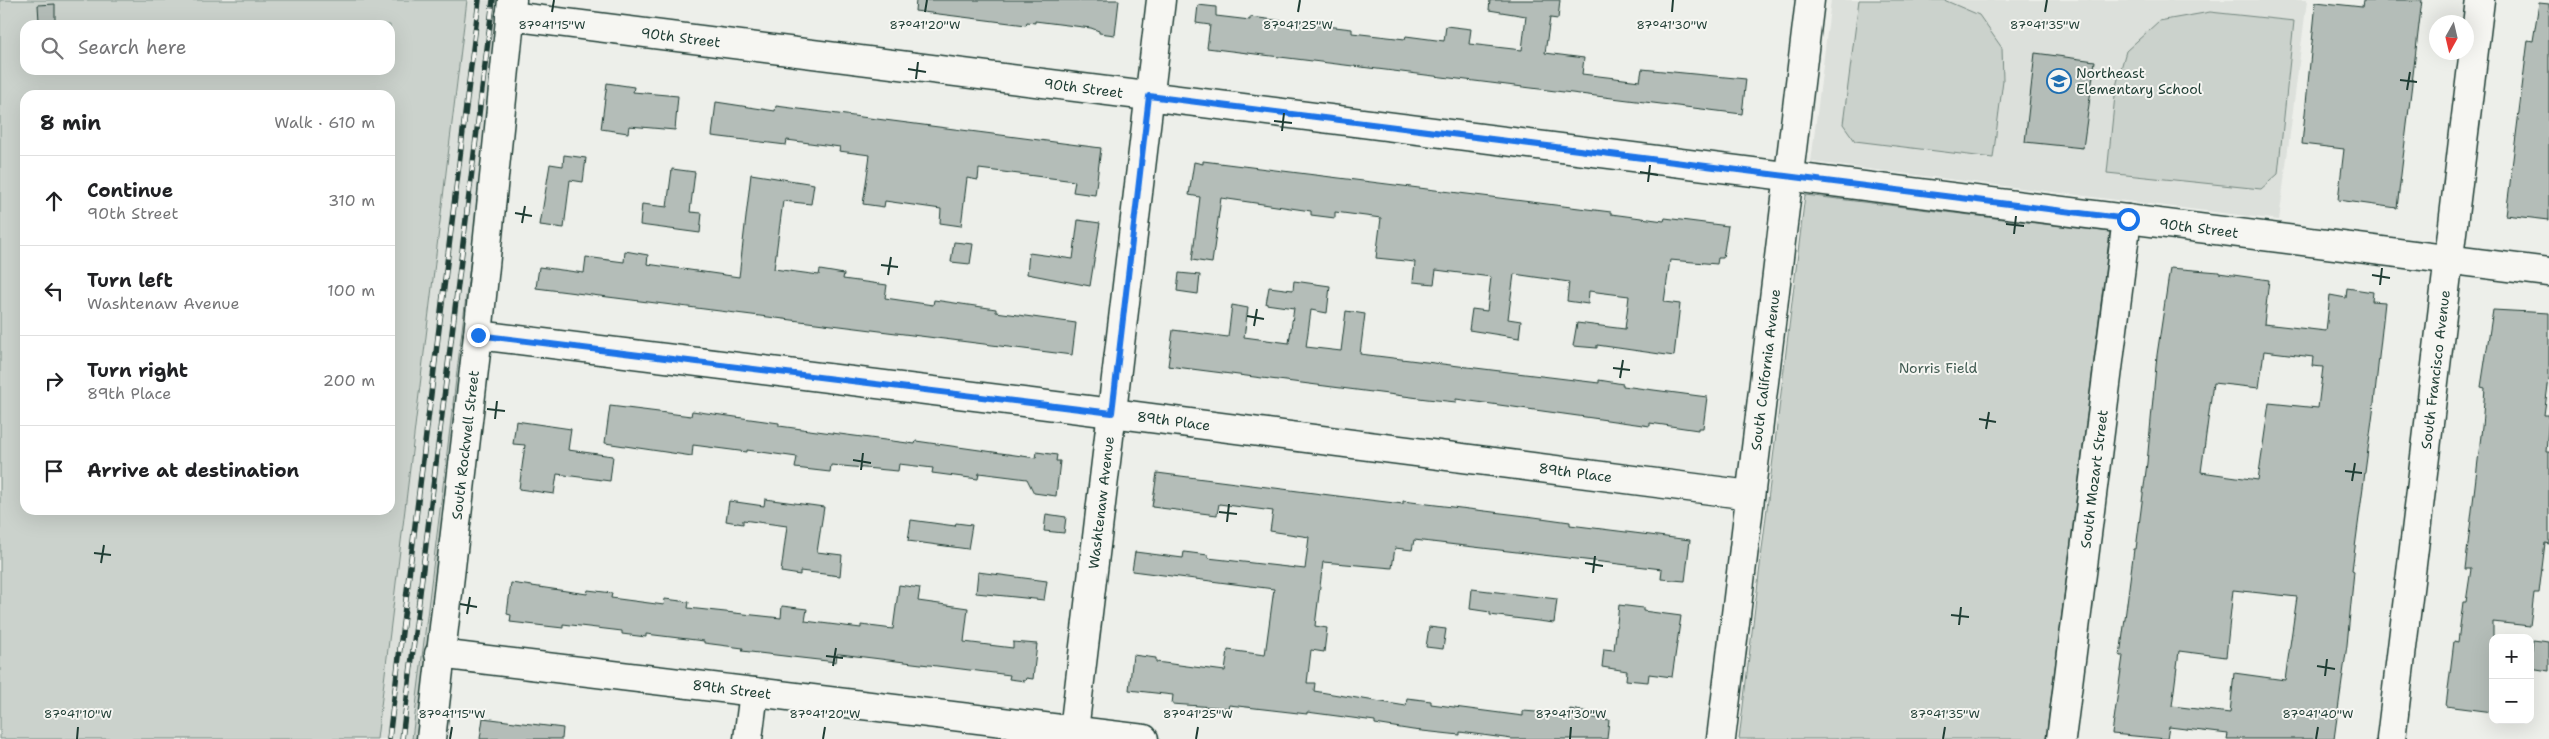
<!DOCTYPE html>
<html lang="en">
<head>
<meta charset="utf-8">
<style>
  :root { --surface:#fff; --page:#f2f2f2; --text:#202124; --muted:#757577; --line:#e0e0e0 }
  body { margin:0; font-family:"Shantell Sans",sans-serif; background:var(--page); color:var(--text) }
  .controls { position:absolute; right:15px; bottom:15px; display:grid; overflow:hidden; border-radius:10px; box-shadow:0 5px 20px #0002 }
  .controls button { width:45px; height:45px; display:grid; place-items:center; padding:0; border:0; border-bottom:1px solid var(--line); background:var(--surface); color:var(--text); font:25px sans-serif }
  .compass { position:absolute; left:2429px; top:15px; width:45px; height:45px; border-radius:50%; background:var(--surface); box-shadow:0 5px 20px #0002; rotate:188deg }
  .stop { position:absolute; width:15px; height:15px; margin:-11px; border:4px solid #1a73e8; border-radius:50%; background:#fff }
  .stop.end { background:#1a73e8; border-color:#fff; box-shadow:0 1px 5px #0008 }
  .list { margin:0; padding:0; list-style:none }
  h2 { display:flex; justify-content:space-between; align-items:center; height:65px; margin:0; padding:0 20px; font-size:21px }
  h2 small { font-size:16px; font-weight:400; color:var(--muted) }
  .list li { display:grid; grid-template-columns:32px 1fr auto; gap:15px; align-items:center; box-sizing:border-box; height:90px; padding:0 20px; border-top:1px solid var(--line) }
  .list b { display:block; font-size:19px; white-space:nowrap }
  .list p { margin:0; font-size:16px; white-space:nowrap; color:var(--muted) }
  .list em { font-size:16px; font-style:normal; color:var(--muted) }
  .icon { flex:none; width:28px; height:28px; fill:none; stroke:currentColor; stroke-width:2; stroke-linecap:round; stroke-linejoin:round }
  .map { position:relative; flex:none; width:2549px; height:739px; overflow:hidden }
  .search { position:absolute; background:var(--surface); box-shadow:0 5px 20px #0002; left:20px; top:20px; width:375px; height:55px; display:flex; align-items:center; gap:12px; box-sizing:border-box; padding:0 18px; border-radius:15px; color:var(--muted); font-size:19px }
  .panel { position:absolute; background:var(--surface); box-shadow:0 5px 20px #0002; left:20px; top:90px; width:375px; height:425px; border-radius:15px }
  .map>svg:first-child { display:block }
</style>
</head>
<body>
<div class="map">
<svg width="2549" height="739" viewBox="0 0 2549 739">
  <rect width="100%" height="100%" fill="#edefea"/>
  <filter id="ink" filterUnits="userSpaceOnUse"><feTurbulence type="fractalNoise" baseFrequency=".02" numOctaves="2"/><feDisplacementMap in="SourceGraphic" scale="10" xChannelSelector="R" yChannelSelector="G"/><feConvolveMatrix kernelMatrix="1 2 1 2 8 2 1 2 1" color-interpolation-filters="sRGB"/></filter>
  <g filter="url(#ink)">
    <g fill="#dce0db">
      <polygon points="467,0 504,0 412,739 377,739"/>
      <polygon points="1831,0 2307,0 2279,220 1811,162"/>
    </g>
    <g fill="#cbd2cc" stroke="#758880" fill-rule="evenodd">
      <path d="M0 0H467L377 739H0ZM25 25H390V70H25ZM25 95H390V510H25Z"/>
      <polygon points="1859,0 1944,0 1979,15 2002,48 2003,80 1993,158 1855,141 1843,124"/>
      <polygon points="2210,12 2294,21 2278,174 2261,189 2107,173 2116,86 2126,51 2159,21"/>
      <polygon points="479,191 423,739 412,739"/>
      <polygon points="1805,195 2110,232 2046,739 1739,739"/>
    </g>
    <g fill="#b4bdb8" stroke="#1f3d34" fill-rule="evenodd">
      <polygon points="916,0 1119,0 1115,35 1099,33 1099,31 1091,28 1035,21 1035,23 1027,22 1026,25 915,11"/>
      <polygon points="1490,0 1560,0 1558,19 1550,18 1545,53 1584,58 1582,74 1640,81 1642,69 1746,79 1742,114 1215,49 1207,48 1210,25 1196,23 1198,5 1216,7 1216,16 1250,20 1250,17 1352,29 1352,33 1405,39 1406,36 1444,41 1446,26 1471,29 1469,44 1522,50 1526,16 1489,10"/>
      <polygon points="2363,0 2422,0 2397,208 2338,200 2344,149 2302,144 2316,2 2362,7"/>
      <polygon points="2539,3 2549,4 2549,220 2506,215 2528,40 2533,41"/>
      <polygon points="55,4 55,21 39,21 38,5"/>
      <polygon points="2035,53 2095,61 2083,148 2025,142"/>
      <polygon points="607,83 634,87 633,92 678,96 675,130 629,126 628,133 601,129"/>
      <polygon points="716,102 775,111 776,106 1101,148 1095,195 1073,192 1075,181 979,169 978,180 967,178 961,226 940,223 941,209 885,201 884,207 863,204 870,155 839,151 840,147 787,140 786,145 712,136"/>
      <polygon points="564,155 586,158 583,182 570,180 564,228 540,225 550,164 563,166"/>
      <polygon points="1203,161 1611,212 1611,214 1664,221 1665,218 1728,226 1723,258 1718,258 1717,264 1670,260 1664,302 1680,304 1674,356 1597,345 1597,348 1573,346 1577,323 1625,329 1629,296 1589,291 1588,304 1567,301 1569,282 1514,274 1508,319 1521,321 1519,338 1469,330 1472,309 1487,311 1491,277 1436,270 1434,284 1413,282 1415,262 1376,258 1381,218 1335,212 1335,218 1311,215 1311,211 1221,198 1212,263 1192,260 1200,197 1189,195 1194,162 1203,164"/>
      <polygon points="672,169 695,172 690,212 702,213 700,233 640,225 642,204 667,207"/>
      <polygon points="751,174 814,184 811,204 783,201 774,269 819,275 820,270 844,274 843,279 887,285 885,298 933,305 934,300 996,309 996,312 1076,323 1072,355 536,288 539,267 584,273 586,257 624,262 625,251 648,255 647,264 739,277"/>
      <polygon points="1078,220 1100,223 1090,286 1027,274 1029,253 1073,259"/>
      <polygon points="954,242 973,244 970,264 951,262"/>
      <path d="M2170 268 2219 272V273L2269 280 2264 324 2326 331 2330 295 2346 298 2347 288 2373 292 2372 301 2385 302 2373 412 2352 570 2354 571 2347 645 2334 739H2227L2228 734 2169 727 2167 739 2112 734 2123 656H2120L2124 626 2134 549H2136L2147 463 2157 355ZM2264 351 2313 357 2312 366 2323 367 2318 408 2269 403 2258 480 2201 472 2213 383 2259 388ZM2233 590 2297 597 2285 680 2234 673 2230 713 2172 706 2179 651 2226 657Z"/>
      <polygon points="1179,273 1200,275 1198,294 1177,291"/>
      <polygon points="1294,281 1330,286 1327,313 1311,310 1306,347 1341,351 1346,311 1365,314 1360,354 1599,383 1599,380 1623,384 1623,386 1707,397 1703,428 1698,428 1698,430 1650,423 1650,426 1456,399 1456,402 1427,399 1168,366 1173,330 1228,337 1232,305 1248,308 1244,337 1289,343 1294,308 1266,304 1269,287 1293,290"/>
      <polygon points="2493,310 2549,313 2549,378 2544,415 2549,415 2546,452 2549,452 2549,544 2545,543 2539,593 2534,593 2530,626 2493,622 2493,712 2446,706 2454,641 2458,642 2463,602 2466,602 2471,569 2465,569 2482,427 2485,388 2481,387"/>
      <polygon points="610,406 691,416 692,411 779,423 779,426 915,444 916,441 1036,458 1037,452 1057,455 1056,461 1060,461 1056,496 1034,493 1027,479 979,473 978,479 932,473 933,468 899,464 898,471 831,465 830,472 795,468 797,457 747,450 747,452 693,445 692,456 605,443"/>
      <polygon points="516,421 571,429 568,450 613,456 610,481 557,474 554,494 519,489 525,445 513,444"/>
      <polygon points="1157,473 1353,498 1403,504 1403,501 1534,517 1570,522 1570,525 1690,540 1685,581 1661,579 1662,569 1414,540 1412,550 1395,548 1392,568 1323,562 1315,626 1327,628 1324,652 1311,650 1307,683 1315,683 1314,691 1406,706 1407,698 1431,701 1431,704 1523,716 1523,711 1562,714 1562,712 1569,713 1570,709 1590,712 1589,717 1609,720 1607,739 1512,739 1460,732 1460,735 1413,730 1375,724 1375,721 1307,712 1307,714 1229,705 1228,708 1172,704 1173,695 1129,690 1133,655 1156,658 1156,662 1225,671 1228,650 1265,655 1274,589 1132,571 1135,552 1183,558 1184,552 1208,555 1208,558 1305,569 1309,537 1270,531 1273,511 1219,504 1217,515 1152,507"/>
      <polygon points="765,499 824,507 817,552 842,555 840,576 800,571 800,575 781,572 787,526 743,520 743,524 726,521 729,501 764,506"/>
      <polygon points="1046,514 1066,517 1064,533 1044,531"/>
      <polygon points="911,520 955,526 956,523 972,525 968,549 908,541"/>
      <polygon points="978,572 1047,581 1044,600 976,593"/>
      <polygon points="511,583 587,594 588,590 612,593 611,598 664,605 665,599 689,602 688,608 781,618 782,606 807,609 805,621 861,628 861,625 893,629 899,585 920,588 918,601 968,608 964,642 1013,648 1013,642 1037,644 1033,679 1026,678 1025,681 1009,679 1010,675 840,654 837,654 836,662 801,658 742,651 743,648 704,643 704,641 646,634 646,637 622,634 622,631 563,624 563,628 510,622 511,615 507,614"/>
      <polygon points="1472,589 1557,599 1554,623 1490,615 1490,612 1470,609"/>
      <polygon points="1619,605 1643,608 1643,611 1681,616 1672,677 1649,674 1648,682 1626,680 1627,671 1602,667 1604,649 1614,650"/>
      <polygon points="1429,627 1446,629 1443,649 1426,647"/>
      <polygon points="2533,640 2549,642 2549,671 2530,668"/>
      <polygon points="483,718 563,728 562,739 480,739"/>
    </g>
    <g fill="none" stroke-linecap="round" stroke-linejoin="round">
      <defs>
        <g id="minor">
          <path id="s1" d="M510 16 2549 272"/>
          <path id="s2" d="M478 335 1112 413 1750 495"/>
          <path id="s3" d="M439 654 1144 739"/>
          <path id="s4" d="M431 739 478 335 512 0"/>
          <polyline points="748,739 754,692"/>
          <path id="s5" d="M1073 739 1161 0"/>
          <path id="s6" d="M1721 739 1810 0"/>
          <path id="s7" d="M2061 739 2127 219"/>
          <path id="s8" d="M2391 739 2480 0"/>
        </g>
      </defs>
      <use href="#minor" stroke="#1f3d34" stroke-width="31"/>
      <use href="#minor" stroke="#f6f6f2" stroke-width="28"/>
      <defs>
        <g id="rail">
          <polyline points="389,739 479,0"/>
          <polyline points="402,739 493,0"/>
        </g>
      </defs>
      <use href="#rail" stroke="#1f3d34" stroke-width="5.5"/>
      <use href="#rail" stroke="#f6f6f2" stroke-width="4" stroke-dasharray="11" stroke-linecap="butt"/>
    </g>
  </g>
  <g fill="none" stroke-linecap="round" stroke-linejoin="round" filter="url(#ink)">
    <polyline stroke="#1a73e8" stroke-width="6" points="478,335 1112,413 1149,96 2128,219"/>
  </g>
  <path fill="none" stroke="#1f3d34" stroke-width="2" d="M552 12 554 0M925 12 927 0M1298 12 1300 0M1672 12 1673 0M2045 12 2047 0M908 69 926 72M916 79 918 62M2400 80 2417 82M2407 90 2410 72M1274 121 1292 123M1282 131 1284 113M1640 172 1658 175M1648 182 1650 165M515 213 532 216M522 223 525 206M2006 224 2024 226M2014 234 2016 216M881 265 898 267M888 275 891 257M2372 275 2390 278M2380 285 2382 268M1247 316 1264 319M1254 326 1257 309M1613 368 1630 370M1620 378 1623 360M487 409 505 411M495 419 497 401M1979 419 1996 422M1986 429 1989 412M853 460 871 463M861 470 863 453M2345 471 2362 473M2352 481 2355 463M1219 512 1237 514M1227 522 1229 504M94 553 111 555M101 563 104 545M1585 563 1603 566M1593 573 1595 556M460 604 477 607M467 614 470 597M1951 615 1969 617M1959 625 1961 607M826 656 843 658M833 666 836 648M2317 666 2335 669M2325 676 2327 659M77 739 78 727M450 739 452 727M823 739 825 727M1196 739 1198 727M1570 739 1571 727M1943 739 1945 727M2316 739 2318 727"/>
  <defs>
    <symbol id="school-ring" viewBox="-11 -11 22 22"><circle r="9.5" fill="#f6f6f2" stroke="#1f6fb2" stroke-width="1.5"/><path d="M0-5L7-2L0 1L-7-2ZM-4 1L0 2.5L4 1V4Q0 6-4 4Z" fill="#1f6fb2"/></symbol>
  </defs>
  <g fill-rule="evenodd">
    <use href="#school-ring" x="2045" y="67" width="28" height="28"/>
  </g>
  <g text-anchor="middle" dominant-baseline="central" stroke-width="4" stroke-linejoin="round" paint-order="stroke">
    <g font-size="14" fill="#1f3d34" stroke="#f6f6f2">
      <text stroke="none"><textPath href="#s1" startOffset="172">90th Street</textPath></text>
      <text stroke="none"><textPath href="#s1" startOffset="578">90th Street</textPath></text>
      <text stroke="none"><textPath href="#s1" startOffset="1702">90th Street</textPath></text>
      <text stroke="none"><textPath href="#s6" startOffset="372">South California Avenue</textPath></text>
      <text stroke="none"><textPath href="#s8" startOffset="372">South Francisco Avenue</textPath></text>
      <text stroke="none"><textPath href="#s2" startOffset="701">89th Place</textPath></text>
      <text stroke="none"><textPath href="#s4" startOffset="296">South Rockwell Street</textPath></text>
      <text stroke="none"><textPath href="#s2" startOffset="1106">89th Place</textPath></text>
      <text stroke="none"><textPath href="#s7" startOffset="262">South Mozart Street</textPath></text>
      <text stroke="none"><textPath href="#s5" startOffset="238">Washtenaw Avenue</textPath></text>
      <text stroke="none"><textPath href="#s3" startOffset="295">89th Street</textPath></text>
    </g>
    <g font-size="14" fill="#1f3d34" stroke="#f6f6f2" text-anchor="start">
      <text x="2076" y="73">Northeast<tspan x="2076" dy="16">Elementary School</tspan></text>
    </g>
    <g font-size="14" fill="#415b52" stroke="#f6f6f2">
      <text x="1938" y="368">Norris Field</text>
    </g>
  </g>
  <g font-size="12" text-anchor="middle" fill="#1f3d34" stroke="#f6f6f2" stroke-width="4" stroke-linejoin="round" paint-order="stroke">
    <text x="552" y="29">87°41'15"W</text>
    <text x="925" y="29">87°41'20"W</text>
    <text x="1298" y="29">87°41'25"W</text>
    <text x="1672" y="29">87°41'30"W</text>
    <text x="2045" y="29">87°41'35"W</text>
    <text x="78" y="718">87°41'10"W</text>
    <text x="452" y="718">87°41'15"W</text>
    <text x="825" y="718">87°41'20"W</text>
    <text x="1198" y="718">87°41'25"W</text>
    <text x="1571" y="718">87°41'30"W</text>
    <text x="1945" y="718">87°41'35"W</text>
    <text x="2318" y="718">87°41'40"W</text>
  </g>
</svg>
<div class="controls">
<button>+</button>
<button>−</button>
</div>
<svg class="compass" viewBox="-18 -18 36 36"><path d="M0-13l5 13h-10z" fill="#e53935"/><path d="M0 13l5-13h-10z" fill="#757577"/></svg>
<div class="stop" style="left:2128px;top:219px"></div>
<div class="stop end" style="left:478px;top:335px"></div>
<div class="search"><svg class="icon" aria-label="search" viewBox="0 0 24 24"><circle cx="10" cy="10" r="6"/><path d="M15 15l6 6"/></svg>Search here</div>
<section class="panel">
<h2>8 min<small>Walk · 610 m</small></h2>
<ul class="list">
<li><svg class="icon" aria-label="ahead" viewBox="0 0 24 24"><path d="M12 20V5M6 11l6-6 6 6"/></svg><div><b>Continue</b><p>90th Street</p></div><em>310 m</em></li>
<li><svg class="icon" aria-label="left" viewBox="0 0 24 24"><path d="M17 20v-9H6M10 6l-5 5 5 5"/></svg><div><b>Turn left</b><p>Washtenaw Avenue</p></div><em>100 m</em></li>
<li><svg class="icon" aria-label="right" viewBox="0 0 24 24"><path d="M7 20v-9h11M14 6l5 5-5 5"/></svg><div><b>Turn right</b><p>89th Place</p></div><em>200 m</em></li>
<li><svg class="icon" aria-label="arrive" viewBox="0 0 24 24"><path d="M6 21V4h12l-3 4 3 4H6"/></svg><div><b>Arrive at destination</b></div></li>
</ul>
</section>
</div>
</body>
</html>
